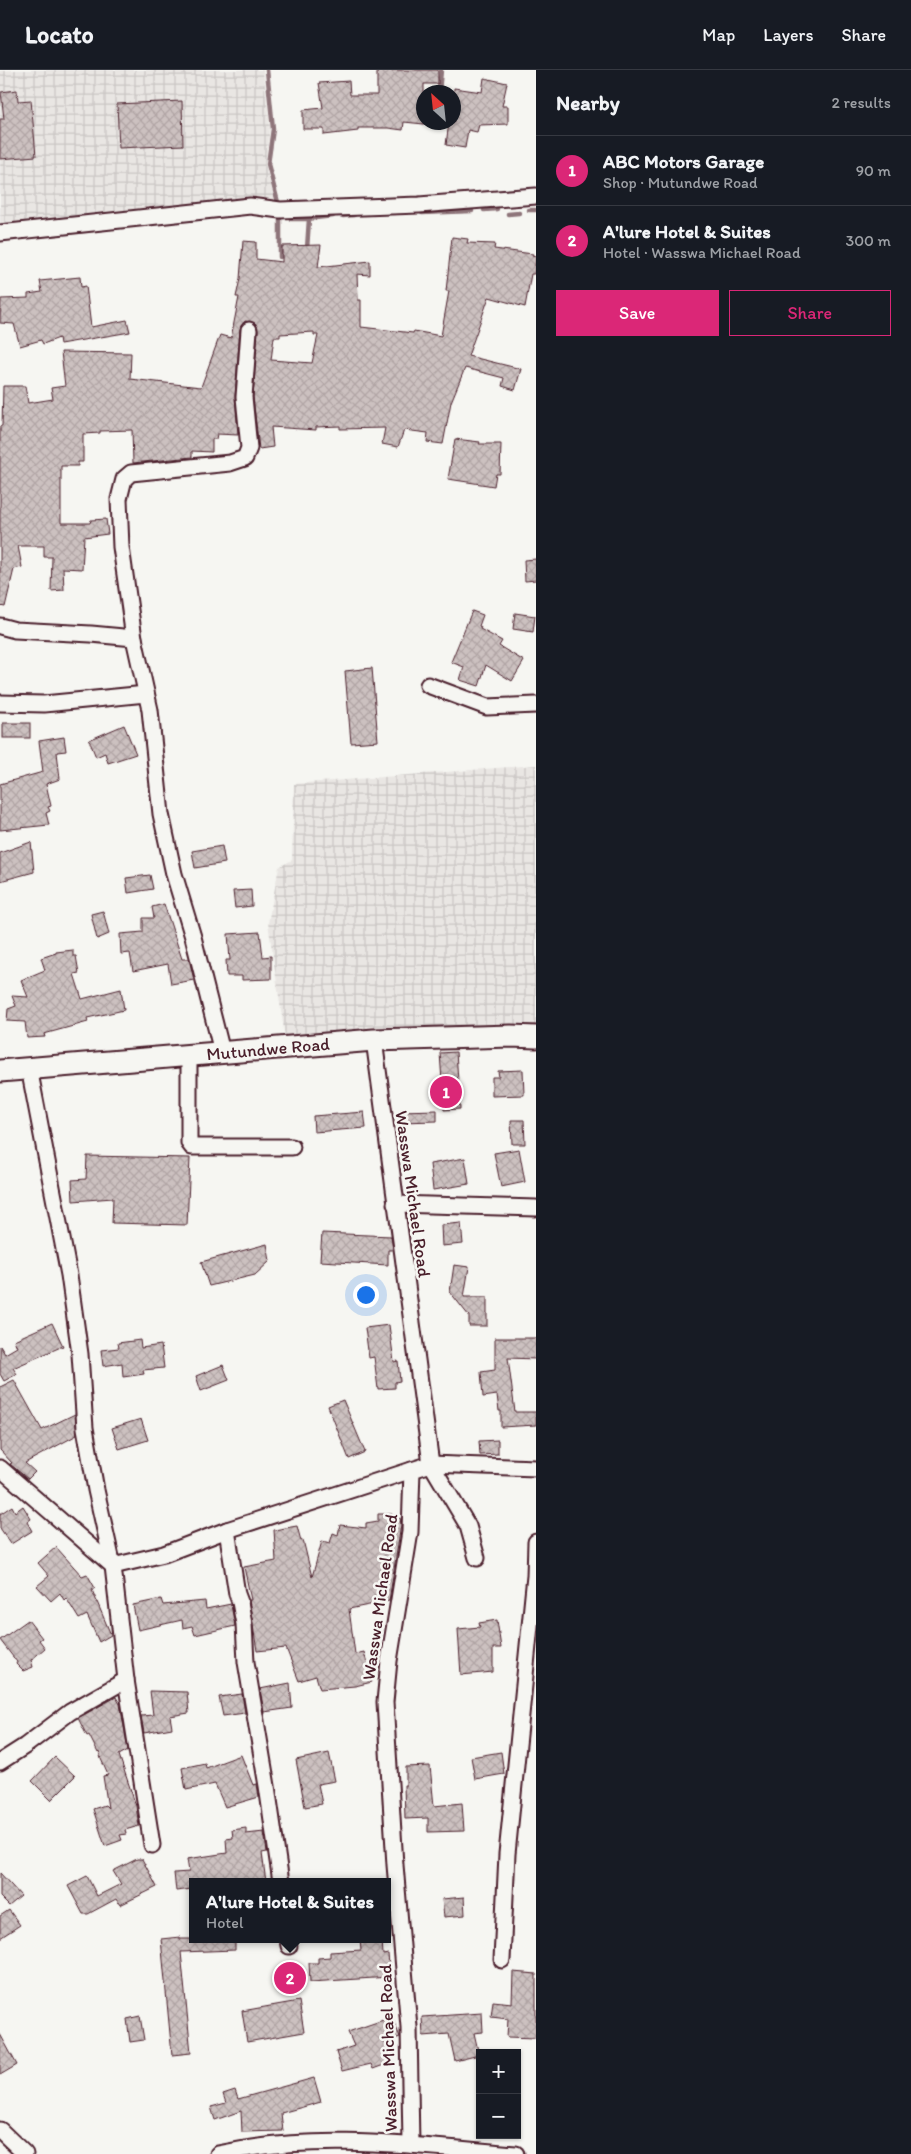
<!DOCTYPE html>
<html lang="en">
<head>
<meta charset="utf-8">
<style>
  :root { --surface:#171b24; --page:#20242c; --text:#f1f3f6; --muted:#9ea1a6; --line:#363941; --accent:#db2777 }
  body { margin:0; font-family:Itim,sans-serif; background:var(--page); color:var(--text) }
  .controls { position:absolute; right:15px; bottom:15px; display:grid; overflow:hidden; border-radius:0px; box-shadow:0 1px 4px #0004 }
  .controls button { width:45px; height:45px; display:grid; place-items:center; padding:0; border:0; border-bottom:1px solid var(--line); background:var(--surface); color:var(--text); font:25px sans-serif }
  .compass { position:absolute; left:416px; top:15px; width:45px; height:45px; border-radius:50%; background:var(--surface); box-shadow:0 1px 4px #0004; rotate:333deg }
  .you { position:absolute; left:365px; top:1224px; width:18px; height:18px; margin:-12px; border:4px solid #fff; border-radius:50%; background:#1a73e8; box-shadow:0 0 0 8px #1a73e833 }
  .badge { display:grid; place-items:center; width:32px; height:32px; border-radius:50%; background:var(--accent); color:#fff; font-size:16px; font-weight:700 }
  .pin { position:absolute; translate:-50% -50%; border:2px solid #fff; box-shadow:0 1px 5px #0006 }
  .popup { position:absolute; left:189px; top:1808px; width:202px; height:65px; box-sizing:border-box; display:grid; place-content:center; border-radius:0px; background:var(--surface); filter:drop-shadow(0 1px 4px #0005); font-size:16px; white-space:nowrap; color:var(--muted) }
  .popup b { font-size:19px; color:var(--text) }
  .popup::after { content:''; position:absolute; left:50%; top:100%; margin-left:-10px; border:10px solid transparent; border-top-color:var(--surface) }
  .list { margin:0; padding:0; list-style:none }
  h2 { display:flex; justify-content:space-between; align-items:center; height:65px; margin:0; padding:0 20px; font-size:21px }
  h2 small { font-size:16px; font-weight:400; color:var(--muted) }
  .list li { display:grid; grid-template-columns:32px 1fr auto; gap:15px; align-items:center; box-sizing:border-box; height:70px; padding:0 20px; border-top:1px solid var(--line) }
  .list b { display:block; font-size:19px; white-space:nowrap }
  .list p { margin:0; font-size:16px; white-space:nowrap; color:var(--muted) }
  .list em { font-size:16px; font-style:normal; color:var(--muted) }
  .actions { display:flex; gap:10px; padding:15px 20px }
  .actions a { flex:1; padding:11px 0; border:1px solid var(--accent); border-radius:0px; text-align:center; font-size:18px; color:var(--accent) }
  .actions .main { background:var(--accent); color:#fff }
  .map { position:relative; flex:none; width:536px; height:2084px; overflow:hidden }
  header { display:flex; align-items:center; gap:30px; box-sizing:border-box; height:70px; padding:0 25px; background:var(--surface); border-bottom:1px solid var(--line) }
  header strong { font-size:24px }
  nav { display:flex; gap:28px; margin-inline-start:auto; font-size:18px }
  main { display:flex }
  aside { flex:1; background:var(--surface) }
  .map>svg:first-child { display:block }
</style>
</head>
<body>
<header>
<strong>Locato</strong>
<nav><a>Map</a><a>Layers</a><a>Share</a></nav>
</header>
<main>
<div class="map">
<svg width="536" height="2084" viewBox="0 0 536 2084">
  <defs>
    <pattern id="industrial-grid" width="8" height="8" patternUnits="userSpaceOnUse" patternTransform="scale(1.25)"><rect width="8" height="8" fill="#e9e6e3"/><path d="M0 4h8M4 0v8" fill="none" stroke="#c9c5c3"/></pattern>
    <pattern id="building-cross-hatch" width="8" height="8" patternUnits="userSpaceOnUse" patternTransform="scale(1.25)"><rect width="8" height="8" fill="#ccc1c0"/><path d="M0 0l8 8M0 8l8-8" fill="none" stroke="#b1a5a5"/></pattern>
  </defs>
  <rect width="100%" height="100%" fill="#f6f6f2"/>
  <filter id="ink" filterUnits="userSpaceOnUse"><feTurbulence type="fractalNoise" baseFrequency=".02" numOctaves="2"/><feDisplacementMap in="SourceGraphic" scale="10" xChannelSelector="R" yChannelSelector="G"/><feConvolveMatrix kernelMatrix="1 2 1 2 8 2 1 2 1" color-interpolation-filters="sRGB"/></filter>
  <g filter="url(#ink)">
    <g fill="url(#industrial-grid)">
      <polygon points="15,0 263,0 270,58 265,94 275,132 0,159 0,1"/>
      <polygon points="536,695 536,957 285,967 268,853 279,797 292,790 294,714"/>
    </g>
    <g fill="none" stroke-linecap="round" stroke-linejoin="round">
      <g stroke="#8e747a" stroke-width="4.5">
        <polyline points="267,0 273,59 268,94 280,140 280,187"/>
        <polyline points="439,22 441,0"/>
        <polyline points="484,140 497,139"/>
        <polyline points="529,140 536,140"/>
        <polyline points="422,143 472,141"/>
        <polyline points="508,144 519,143"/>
        <polyline points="343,146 354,145"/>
        <polyline points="291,149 307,149 333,146"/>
        <polyline points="307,179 309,149"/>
      </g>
    </g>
    <g fill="url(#building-cross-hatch)" stroke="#4a1f2b" fill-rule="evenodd">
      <polygon points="398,0 438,0 438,14 424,14 424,54 404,52 403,60 388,58 358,58 358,61 324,65 324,59 303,59 303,40 323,38 319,13 349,11 350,25 377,25 377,1"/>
      <polygon points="484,8 507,13 502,36 508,36 508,54 479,55 477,62 468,60 465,78 446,75 449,52 454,52 454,18 482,22"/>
      <polygon points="17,20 18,31 31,30 36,86 0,89 0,49 4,49 1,22"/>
      <polygon points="182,31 183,75 119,78 117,34"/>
      <path d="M452 167 468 169 467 173 495 174 494 179 533 184 532 186 536 187 534 204H531L525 237 489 227 468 286 521 299 515 320 502 316 504 308 465 298 451 332 443 374 427 372 428 363 404 360 398 377 382 374 385 358 340 359V356L316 357V360L271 357 273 377 259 379 253 327 258 260 255 253 245 251 240 259 235 326 238 365 217 364 216 369H212V382L192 381V387L133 393 132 360 100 361V363L83 364V392H78V396H61V453H90L91 450 106 449 108 464 84 467 82 499 63 498 64 520 51 521 52 487H44V476H18L22 497 14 499 5 537 0 536V356H2L3 316H25L28 333 53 329 51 318 65 316 61 282 131 283 130 309 201 317 220 265 231 268 239 227H236L240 209 243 171 256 172V189L282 192V176L321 175 318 197 370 191V205L357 204 358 230H361V257L413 263 414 261 441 266 449 221H446ZM314 262V265H318L312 293 271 290 274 267H280V264Z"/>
      <polygon points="80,207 81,217 86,216 91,257 127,250 130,262 60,274 59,268 43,274 41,270 20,276 14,254 0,253 1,229 28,228 28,224 42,222 40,211"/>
      <polygon points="455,369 480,372 479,374 501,374 500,404 496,404 494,416 448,409"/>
      <polygon points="536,489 536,510 525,511 524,490"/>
      <polygon points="472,541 483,545 479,556 481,557 480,559 502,571 499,576 524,591 512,611 486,595 479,616 460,610 464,597 451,592"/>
      <polygon points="515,543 535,546 533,562 513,559"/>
      <polygon points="372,598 378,671 351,673 345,601"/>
      <rect x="3" y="653" width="27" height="15"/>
      <polygon points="124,655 136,684 108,693 105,683 96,687 89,670"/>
      <polygon points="64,667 66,681 57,682 60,709 46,714 51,736 48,737 50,741 46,743 49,755 0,760 0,714 43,702 39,671"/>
      <polygon points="31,772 34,802 0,811 0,783"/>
      <polygon points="222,776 225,793 195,798 192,781"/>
      <polygon points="150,805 153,819 128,823 126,808"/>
      <polygon points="251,820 252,836 235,838 233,821"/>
      <polygon points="164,834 182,889 189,889 194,910 171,914 168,894 133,901 130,883 121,884 120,864 143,862 143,848 154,848 152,837"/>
      <polygon points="103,841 109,864 97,869 91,844"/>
      <polygon points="260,862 263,887 271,886 271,909 242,910 242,906 227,906 226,890 230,890 228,864"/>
      <polygon points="73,880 73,886 76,886 79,903 74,904 82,929 121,919 124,940 87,948 88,952 44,964 45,967 27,968 25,952 7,951 8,939 16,936 12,926 28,927 21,910 45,900 41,888 56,883 56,882"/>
      <polygon points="456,982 460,1039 444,1040 440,983"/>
      <polygon points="523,1000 524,1025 492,1026 492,1007 499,1007 498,1001"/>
      <polygon points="437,1040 437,1051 400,1052 400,1041"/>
      <polygon points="364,1042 366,1058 314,1062 313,1046"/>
      <polygon points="511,1050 524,1050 525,1074 512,1074"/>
      <polygon points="519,1079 525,1112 501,1117 494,1083"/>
      <polygon points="87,1086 190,1088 187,1155 112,1153 113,1128 73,1131 72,1110 86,1109"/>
      <polygon points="465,1088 469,1114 433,1120 430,1094"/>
      <polygon points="461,1153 463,1174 442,1176 441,1155"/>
      <polygon points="322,1163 391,1166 393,1180 388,1180 388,1195 320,1191"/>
      <polygon points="267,1174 270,1191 255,1205 209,1216 201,1192"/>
      <polygon points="454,1195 469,1197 464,1227 487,1227 487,1256 469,1256 469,1246 450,1222"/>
      <polygon points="52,1253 63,1276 13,1298 17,1304 4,1311 0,1304 0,1276 5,1284 17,1277 14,1270"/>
      <polygon points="389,1255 394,1292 398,1291 400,1311 395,1312 395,1318 378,1319 374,1287 369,1288 365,1258"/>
      <polygon points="495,1268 536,1268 536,1289 508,1288 515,1342 536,1342 536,1355 501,1357 501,1341 499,1341 497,1325 483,1327 481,1302 495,1300"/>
      <polygon points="140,1270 141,1278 161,1275 164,1298 143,1300 144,1304 123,1307 122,1293 103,1296 101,1280 119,1278 118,1273"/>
      <polygon points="223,1295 229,1310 201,1321 196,1306"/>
      <polygon points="14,1310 42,1360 75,1344 77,1365 25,1393 35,1402 28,1409 10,1394 12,1393 0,1380 0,1317"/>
      <polygon points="343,1330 365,1382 349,1389 328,1336"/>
      <polygon points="141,1349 148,1370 119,1379 112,1358"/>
      <polygon points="498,1370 498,1384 480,1385 479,1371"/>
      <polygon points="12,1436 15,1442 23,1436 31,1449 27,1452 32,1461 11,1474 0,1458 0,1444"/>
      <polygon points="378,1444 392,1444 392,1449 400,1448 401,1455 389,1531 349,1539 355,1584 364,1582 372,1612 355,1616 320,1619 316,1606 299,1611 286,1578 257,1581 249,1530 251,1530 244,1497 276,1491 274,1460 297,1456 301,1471 303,1470 312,1507 322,1471 330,1473 333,1463 338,1465 340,1455 366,1458 366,1453 378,1451"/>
      <polygon points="56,1477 82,1506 87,1504 95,1518 92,1520 111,1565 99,1572 87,1545 79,1549 66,1528 64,1530 60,1523 51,1531 37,1516 49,1506 38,1493"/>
      <polygon points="161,1529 163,1535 205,1531 206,1539 231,1534 235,1556 195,1565 192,1556 183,1558 182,1550 138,1560 133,1535"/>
      <polygon points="28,1550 42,1568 39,1570 45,1578 31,1590 33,1597 23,1601 16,1594 17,1592 0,1570"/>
      <polygon points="497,1550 501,1578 493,1578 493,1602 461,1605 458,1559 480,1557 479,1553"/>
      <polygon points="290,1613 292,1638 264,1642 260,1619"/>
      <polygon points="150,1621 187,1622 189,1643 170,1646 172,1658 144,1663 141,1646 153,1645"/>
      <polygon points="242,1624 245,1643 223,1646 219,1627"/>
      <polygon points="116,1627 120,1634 128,1680 119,1685 136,1736 139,1756 125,1760 126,1764 120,1765 122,1770 105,1776 93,1739 105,1735 108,1738 103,1706 108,1705 101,1689 99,1682 98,1683 89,1665 87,1666 78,1648"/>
      <polygon points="501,1682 504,1704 475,1709 471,1687"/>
      <polygon points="329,1683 335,1711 318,1714 322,1734 305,1737 296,1690"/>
      <polygon points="241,1685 253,1715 257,1714 259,1727 225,1737 215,1714 186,1720 182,1698 205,1693 206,1698"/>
      <polygon points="55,1687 75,1706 51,1730 32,1711"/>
      <polygon points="430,1696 434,1736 462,1733 464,1761 428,1762 428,1748 405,1749 404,1715 406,1715 406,1697"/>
      <polygon points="246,1758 246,1764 264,1762 267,1782 262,1783 266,1812 192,1812 192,1819 176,1821 174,1803 189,1802 187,1789 227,1783 226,1769 233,1768 232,1760"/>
      <polygon points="137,1789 142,1789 157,1817 120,1835 116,1829 88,1844 83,1844 68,1816 87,1806 97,1826 121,1814 113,1801"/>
      <polygon points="0,1803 21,1826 9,1836 0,1827"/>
      <polygon points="464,1827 465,1845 444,1847 442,1829"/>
      <polygon points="9,1840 20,1855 0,1868 0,1846"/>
      <polygon points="180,1867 180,1869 235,1869 235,1880 181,1882 191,1983 172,1985 161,1869"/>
      <polygon points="360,1869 382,1869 383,1885 388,1884 390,1907 310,1912 309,1893 318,1893 318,1888 330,1887 330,1882 361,1880"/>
      <polygon points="513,1902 536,1904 536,1968 507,1967 508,1949 491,1947 493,1931 512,1933"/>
      <polygon points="299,1931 304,1962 247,1972 242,1941"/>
      <polygon points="482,1943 483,1962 474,1963 479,1985 455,1991 449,1964 423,1966 422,1947"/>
      <polygon points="140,1946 144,1970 130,1972 127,1949"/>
      <polygon points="392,1947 400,1967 385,1973 392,1992 373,1999 371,1994 342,2001 336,1982 354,1976 348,1962"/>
      <polygon points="0,1964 17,1995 0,2005"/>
      <polygon points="314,2008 321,2032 281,2043 283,2061 242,2062 241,2041 215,2050 211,2037 226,2033 223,2024 235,2020 238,2029"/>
    </g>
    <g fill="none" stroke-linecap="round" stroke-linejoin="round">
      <defs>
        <g id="street">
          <polyline points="0,163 250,136 280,140 419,135 536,126"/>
          <polyline points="0,556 15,560 91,564 134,568"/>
          <polyline points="428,615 487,637 536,635"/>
          <polyline points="0,633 44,634 146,624"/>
          <polyline points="374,970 431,1394 412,1400 410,1462 389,1591 385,1632 395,1795 409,1957 411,2075"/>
          <polyline points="222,982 193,867 174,804 161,744 150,640 134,568 121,477 119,429 124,409 131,403 230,393 245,388 249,378 244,327 249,260"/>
          <polyline points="189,985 189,1073 192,1077 292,1077"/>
          <polyline points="29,998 69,1205 80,1284 85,1358 96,1420 113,1496 126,1610 152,1775"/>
          <polyline points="395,1134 536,1138"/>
          <polyline points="431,1394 468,1456 477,1488"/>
          <polyline points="431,1394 536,1398"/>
          <polyline points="0,1398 113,1496"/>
          <polyline points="227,1460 237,1524 240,1532 244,1554 246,1592 267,1716 281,1812"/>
          <polyline points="113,1496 164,1484 227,1460 412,1400"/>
          <polyline points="0,1692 25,1676 70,1642 126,1610"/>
          <polyline points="288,1869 289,1876"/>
          <polyline points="502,1890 507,1784 535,1506 536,1472"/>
          <polyline points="0,2060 25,2084"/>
          <path d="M218 2084C315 2062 419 2076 516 2084"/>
        </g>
        <polyline id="secondary" points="0,1001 374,970 511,966 536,967"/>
      </defs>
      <use href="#street" stroke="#4a1f2b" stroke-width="19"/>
      <use href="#secondary" stroke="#4a1f2b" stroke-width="25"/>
      <use href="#street" stroke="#f6f6f2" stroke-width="15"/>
      <use href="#secondary" stroke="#f6f6f2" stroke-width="21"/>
    </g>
  </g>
  <g text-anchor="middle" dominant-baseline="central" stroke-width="5" stroke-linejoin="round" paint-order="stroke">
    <g font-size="18" fill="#4a1f2b" stroke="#f6f6f2">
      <text transform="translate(268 979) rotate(-5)">Mutundwe Road</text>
      <text transform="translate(413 1124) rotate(82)">Wasswa Michael Road</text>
      <text transform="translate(380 1527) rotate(-82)">Wasswa Michael Road</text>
      <text transform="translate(388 1978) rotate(-92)">Wasswa Michael Road</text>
    </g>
  </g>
</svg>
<div class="controls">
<button>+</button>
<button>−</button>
</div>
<svg class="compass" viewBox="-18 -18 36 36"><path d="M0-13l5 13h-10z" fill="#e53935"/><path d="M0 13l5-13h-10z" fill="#9ea1a6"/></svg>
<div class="you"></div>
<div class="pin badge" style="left:446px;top:1022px">1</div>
<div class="pin badge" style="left:290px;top:1908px">2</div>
<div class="popup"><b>A'lure Hotel &amp; Suites</b>Hotel</div>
</div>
<aside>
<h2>Nearby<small>2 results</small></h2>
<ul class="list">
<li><span class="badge">1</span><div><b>ABC Motors Garage</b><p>Shop · Mutundwe Road</p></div><em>90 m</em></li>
<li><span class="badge">2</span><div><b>A'lure Hotel &amp; Suites</b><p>Hotel · Wasswa Michael Road</p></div><em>300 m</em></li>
</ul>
<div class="actions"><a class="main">Save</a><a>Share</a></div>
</aside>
</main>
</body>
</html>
